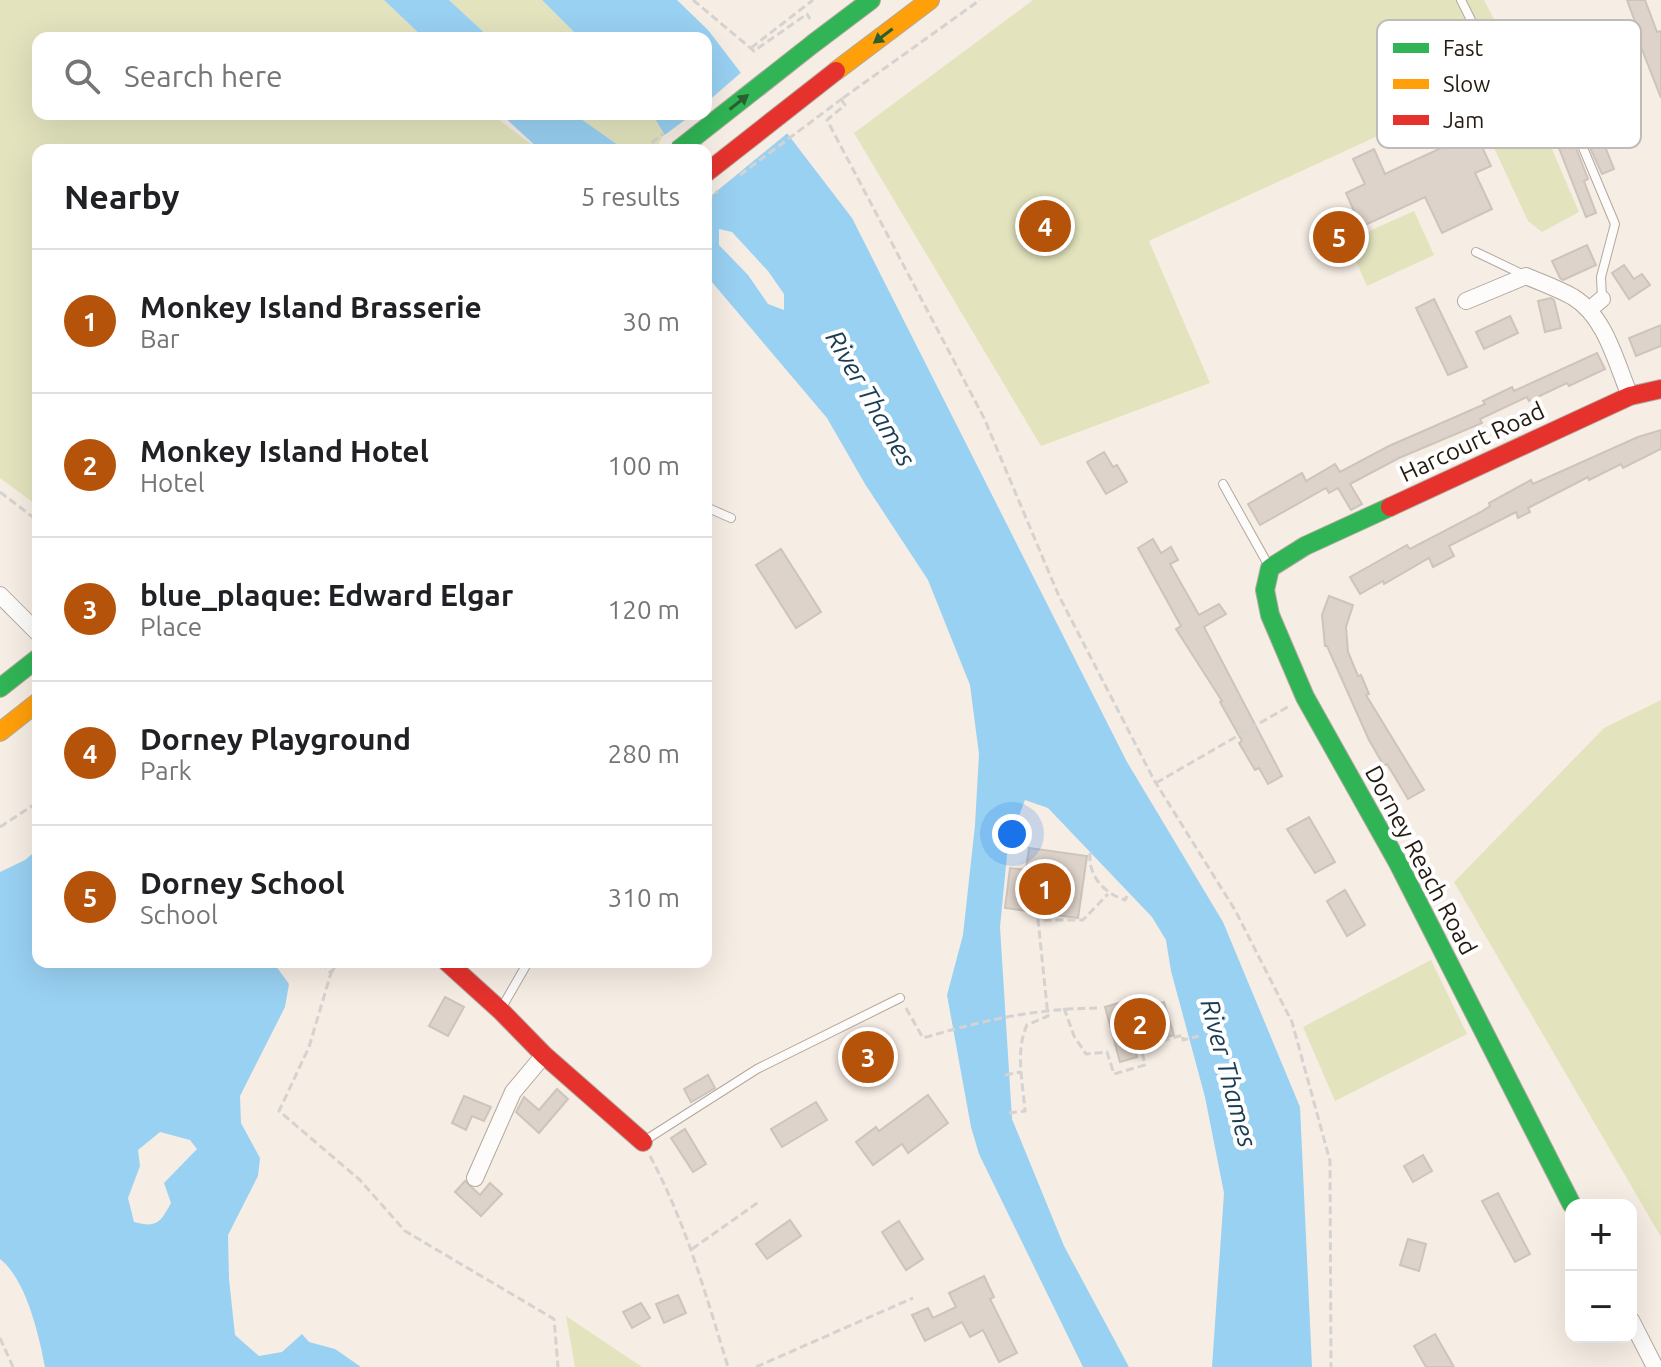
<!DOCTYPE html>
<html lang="en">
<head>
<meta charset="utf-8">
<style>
  :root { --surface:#fff; --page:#f6f6f6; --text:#202124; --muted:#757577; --line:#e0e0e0; --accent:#b45309 }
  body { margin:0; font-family:Ubuntu,sans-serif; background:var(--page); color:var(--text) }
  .controls { position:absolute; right:24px; bottom:24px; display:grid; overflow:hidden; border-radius:16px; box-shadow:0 8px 32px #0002 }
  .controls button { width:72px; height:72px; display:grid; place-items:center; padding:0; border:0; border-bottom:2px solid var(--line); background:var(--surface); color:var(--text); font:40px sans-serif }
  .you { position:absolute; left:1012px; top:834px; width:28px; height:28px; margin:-20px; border:6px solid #fff; border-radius:50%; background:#1a73e8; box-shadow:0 0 0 12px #1a73e833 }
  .badge { display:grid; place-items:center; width:52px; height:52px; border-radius:50%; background:var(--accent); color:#fff; font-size:26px; font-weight:700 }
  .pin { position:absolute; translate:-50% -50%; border:4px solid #fff; box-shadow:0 2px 8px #0006 }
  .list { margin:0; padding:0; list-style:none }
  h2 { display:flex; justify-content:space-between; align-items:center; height:104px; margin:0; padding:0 32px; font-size:34px }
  h2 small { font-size:26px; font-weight:400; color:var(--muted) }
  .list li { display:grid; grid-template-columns:52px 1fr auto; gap:24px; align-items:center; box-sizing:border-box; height:144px; padding:0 32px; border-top:2px solid var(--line) }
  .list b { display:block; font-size:30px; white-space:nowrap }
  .list p { margin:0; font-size:26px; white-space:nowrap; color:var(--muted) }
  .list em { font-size:26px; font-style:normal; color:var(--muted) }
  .icon { flex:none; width:44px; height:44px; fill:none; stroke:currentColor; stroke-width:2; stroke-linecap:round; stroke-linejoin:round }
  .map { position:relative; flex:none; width:1661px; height:1367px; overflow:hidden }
  .search { position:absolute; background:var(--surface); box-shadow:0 8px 32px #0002; left:32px; top:32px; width:680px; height:88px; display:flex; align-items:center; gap:20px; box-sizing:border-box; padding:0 28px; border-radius:16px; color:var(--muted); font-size:30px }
  .panel { position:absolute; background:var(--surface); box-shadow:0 8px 32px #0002; left:32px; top:144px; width:680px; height:824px; border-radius:16px }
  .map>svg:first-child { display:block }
</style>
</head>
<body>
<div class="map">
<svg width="1661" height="1367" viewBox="0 0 1661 1367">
  <rect width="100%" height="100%" fill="#f6ede4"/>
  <g fill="#e3e4be">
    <polygon points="0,0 384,0 424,38 38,38 38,114 491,114 535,147 532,150 38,150 38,506 0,478"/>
    <polygon points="449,0 542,0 580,38 490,38"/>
    <polygon points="1033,0 1484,0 1505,40 1579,212 1542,232 1528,221 1469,94 1149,241 1210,383 1041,446 854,133"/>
    <polygon points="574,114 652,114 666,137 660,150 625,150"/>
    <polygon points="1414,211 1434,255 1367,286 1347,241"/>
    <polygon points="1661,700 1661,1237 1454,882 1604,728"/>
    <polygon points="1431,960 1467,1034 1335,1101 1303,1027"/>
    <polygon points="566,1316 642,1367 575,1367"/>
  </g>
  <g fill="#99d1f3" fill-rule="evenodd">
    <polygon points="384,0 449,0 490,38 424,38"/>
    <path d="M542 0H677L708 30 852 218 1127 762 1223 922 1300 1107 1312 1367H1212L1224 1193 1205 1097 1171 971 1166 940 1152 917 1048 808 1025 800 1008 845 1000 927 1012 1119 1064 1246 1129 1367H1083L979 1154 971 1127 947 995 963 935 975 825 979 754 970 685 928 580 865 484 827 418 706 275V150L666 137 652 114H706V38H580ZM719 229 732 232 768 271 784 294V310L768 304 748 275 719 245Z"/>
    <polygon points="501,114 574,114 625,150 540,150"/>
    <path d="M38 849V962H273L289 984 285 1007 240 1096 241 1123 260 1158 258 1176 228 1235 229 1279 235 1335 259 1356 282 1352 302 1334 309 1342 335 1349 361 1367H45C39 1335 26 1279 0 1259V872L25 860ZM160 1132 190 1140 197 1149 164 1183 171 1203C160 1223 157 1228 134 1222L128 1198 140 1166 138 1150Z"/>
  </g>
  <polygon fill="#f6ede4" points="744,70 790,131 706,200 706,150 656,150 662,137 693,114 706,114 706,103"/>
  <g fill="#ddd3ca" stroke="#cdc4bb" stroke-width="2">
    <polygon points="1627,0 1645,0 1657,32 1661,31 1661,98 1638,39 1641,38"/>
    <polygon points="1456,115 1466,136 1475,132 1491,166 1475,173 1492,209 1442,233 1425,197 1361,227 1346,193 1365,184 1353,159 1374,149 1385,174 1450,144 1440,122"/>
    <polygon points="1600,134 1614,169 1602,174 1586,139"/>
    <polygon points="1574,143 1588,179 1584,181 1596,213 1586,217 1559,148"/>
    <polygon points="1587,245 1596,265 1563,280 1560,278 1552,261"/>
    <polygon points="1624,265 1634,279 1642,274 1650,285 1629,299 1612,273"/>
    <polygon points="1551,298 1554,300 1561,328 1545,332 1538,301"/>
    <polygon points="1434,299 1467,367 1448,375 1416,308"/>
    <polygon points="1510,316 1518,333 1484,349 1476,332"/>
    <polygon points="1661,325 1661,346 1636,356 1629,338"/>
    <polygon points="1597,353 1605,369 1569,386 1567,383 1529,401 1527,397 1480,419 1482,423 1399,458 1350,484 1362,504 1351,510 1338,488 1329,493 1326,488 1260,525 1248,504 1302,473 1306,481 1335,464 1340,472 1389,446 1485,404 1483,401 1512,387 1514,391"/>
    <polygon points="1661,430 1661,449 1623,468 1621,464 1589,480 1588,477 1528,508 1530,512 1518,518 1516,512 1449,546 1454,556 1433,567 1429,558 1384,584 1383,581 1360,594 1350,577 1407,545 1410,549 1481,512 1490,506 1489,503 1531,480 1533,484 1638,437"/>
    <polygon points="1104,452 1113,467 1117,465 1127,482 1106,494 1087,462"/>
    <polygon points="1153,539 1161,553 1171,547 1178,560 1170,564 1199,615 1219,604 1226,614 1204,627 1282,776 1268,784 1259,768 1255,770 1239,743 1242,741 1220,702 1222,701 1176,629 1181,626 1138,548"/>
    <polygon points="781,549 821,612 796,628 756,565"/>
    <polygon points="1329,596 1353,605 1346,627 1348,652 1358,676 1361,675 1369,694 1366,695 1424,790 1408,799 1387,764 1384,766 1369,740 1327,646 1325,646 1322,615"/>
    <polygon points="1309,817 1335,862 1315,873 1287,829"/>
    <polygon points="1029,848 1087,856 1078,918 1005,908 1010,868 1026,870"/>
    <polygon points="1345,890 1365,925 1347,936 1327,901"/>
    <polygon points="445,997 464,1007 448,1036 429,1026"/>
    <polygon points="1122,1002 1125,1013 1164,1002 1174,1035 1134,1047 1137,1057 1120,1062 1105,1007"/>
    <polygon points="708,1075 715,1088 691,1102 684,1089"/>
    <polygon points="557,1089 568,1099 539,1133 516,1112 524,1097 539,1110"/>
    <polygon points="928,1095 948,1123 908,1153 902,1144 873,1165 856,1142 876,1127 879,1131"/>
    <polygon points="464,1096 491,1107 484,1121 472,1116 466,1130 452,1123"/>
    <polygon points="816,1102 827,1120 782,1147 771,1129"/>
    <polygon points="685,1129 706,1164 693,1172 671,1138"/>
    <polygon points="1423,1155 1432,1171 1413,1182 1404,1166"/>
    <polygon points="465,1181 480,1195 490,1183 502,1194 481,1216 455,1192"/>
    <polygon points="1498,1193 1530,1254 1515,1262 1482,1201"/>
    <polygon points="790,1220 801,1236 767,1259 756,1244"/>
    <polygon points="899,1221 923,1259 906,1270 882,1232"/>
    <polygon points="1408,1239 1426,1244 1419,1271 1400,1265"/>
    <polygon points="984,1276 994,1297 990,1299 1017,1353 999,1362 983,1330 970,1337 962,1322 925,1341 912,1315 928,1308 933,1318 956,1307 949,1293"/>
    <polygon points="678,1295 686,1313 664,1323 656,1304"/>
    <polygon points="641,1303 650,1318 632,1328 623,1312"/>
    <polygon points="1435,1334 1454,1367 1426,1367 1414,1346"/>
  </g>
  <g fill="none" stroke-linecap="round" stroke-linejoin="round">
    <defs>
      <g id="lane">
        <polyline points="1461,0 1471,20"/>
        <polyline points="1581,143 1615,224 1601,277 1602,299"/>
        <polyline points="1476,252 1526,276"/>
        <polyline points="1223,484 1270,568"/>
        <polyline points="706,507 731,518"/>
        <polyline points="501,1009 528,962"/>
        <polyline points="644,1141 757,1069 900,998"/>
      </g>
      <g id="street">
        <path d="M1466 301 1526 276C1542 283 1559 289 1573 297 1606 317 1616 363 1630 396"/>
        <polyline points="1589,310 1602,299"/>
        <polyline points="0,595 38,633"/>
        <polyline points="475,1178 513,1092 544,1055"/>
        <polyline points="1631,1320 1655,1367"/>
      </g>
      <g id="fast">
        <polyline points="814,43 871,0"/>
        <polyline points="1390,507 1305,546 1270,568 1265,590 1270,615 1305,697 1397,861 1572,1205"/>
        <polyline points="0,688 38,658"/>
      </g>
      <g id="slow">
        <polyline points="836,71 930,0"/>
        <polyline points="0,732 38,702"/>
      </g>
      <g id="jam">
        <polyline points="1390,507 1630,396 1661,389"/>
        <polyline points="447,962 500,1010 544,1055 643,1142"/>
      </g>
    </defs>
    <use href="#lane" stroke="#b1a89f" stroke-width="10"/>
    <use href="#street" stroke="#b1a89f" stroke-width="18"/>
    <use href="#fast" stroke="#b1a89f" stroke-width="20"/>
    <use href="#slow" stroke="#b1a89f" stroke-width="20"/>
    <use href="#jam" stroke="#b1a89f" stroke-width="20"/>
    <g stroke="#d5d2d0" stroke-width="3" stroke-dasharray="8 4" stroke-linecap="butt">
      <polyline points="693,0 754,51 807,14 810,19"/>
      <polyline points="751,48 813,0"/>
      <polyline points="843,98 980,0"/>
      <polyline points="841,99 845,105 827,120 984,418 1058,594 1154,780 1235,910 1292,1022 1330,1161 1331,1367"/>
      <polyline points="642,150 663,134"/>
      <polyline points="0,492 38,521"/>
      <polyline points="1156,783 1291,705"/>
      <polyline points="0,827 38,802"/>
      <path d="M1090 853C1088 876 1104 893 1125 900L1127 896"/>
      <polyline points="321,962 331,973 309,1047 279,1111 360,1180 405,1231 554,1319 558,1367"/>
      <polyline points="331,973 338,962"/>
      <path d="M906 1008 923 1038C985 1020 1032 1009 1097 1008"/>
      <polyline points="1064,1008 1074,1036 1086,1054 1107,1052 1114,1074 1145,1065 1141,1047 1183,1035 1183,1040 1199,1036"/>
      <polyline points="1005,1075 1021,1072"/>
      <path d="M1009 1113 1025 1111C1023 1084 1015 1050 1027 1025L1048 1016 1038 920H1083L1108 894"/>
      <path d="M650 1156C686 1223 706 1295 728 1367"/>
      <polyline points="692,1249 760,1201"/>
      <polyline points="0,1338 13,1367"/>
      <polyline points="756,1367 913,1298"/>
    </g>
    <use href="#lane" stroke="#fefcfb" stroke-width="8"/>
    <use href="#street" stroke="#fefcfb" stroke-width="16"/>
    <use href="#fast" stroke="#30b455" stroke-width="18"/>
    <use href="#slow" stroke="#ff9f0a" stroke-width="18"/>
    <use href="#jam" stroke="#e5322d" stroke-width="18"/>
    <defs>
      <polyline id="fast-bridge" points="678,150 814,43"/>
      <polyline id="jam-bridge" points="706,173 836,71"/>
    </defs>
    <use href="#fast-bridge" stroke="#b1a89f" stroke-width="20" stroke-linecap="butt"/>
    <use href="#jam-bridge" stroke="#b1a89f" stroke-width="20" stroke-linecap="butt"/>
    <g stroke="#d5d2d0" stroke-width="3" stroke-dasharray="8 4" stroke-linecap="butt">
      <polyline points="740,175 843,98"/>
      <polyline points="706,201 718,191"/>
    </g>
    <use href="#fast-bridge" stroke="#30b455" stroke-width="18"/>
    <use href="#jam-bridge" stroke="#e5322d" stroke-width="18"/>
  </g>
  <defs><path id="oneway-solid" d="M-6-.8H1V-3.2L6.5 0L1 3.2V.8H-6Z" transform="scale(2)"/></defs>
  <g fill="#2a6030">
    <use href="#oneway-solid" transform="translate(883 36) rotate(143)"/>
    <use href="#oneway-solid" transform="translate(739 102) rotate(-38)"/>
  </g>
  <g text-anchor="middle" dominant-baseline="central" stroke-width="8" stroke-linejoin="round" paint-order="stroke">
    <g font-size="24" fill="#251b11" stroke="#fff">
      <text transform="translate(1472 442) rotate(-25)">Harcourt Road</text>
      <text transform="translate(1421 860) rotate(62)">Dorney Reach Road</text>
    </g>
    <g font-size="26" font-style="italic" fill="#193d53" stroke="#fff">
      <text transform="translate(871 398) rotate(60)">River Thames</text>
      <text transform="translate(1229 1073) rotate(75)">River Thames</text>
    </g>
  </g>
  <rect x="1377" y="20" width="264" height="128" rx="12" fill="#fff" stroke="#bebbb8" stroke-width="2"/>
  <rect x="1393" y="43" width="36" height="10" fill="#30b455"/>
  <rect x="1393" y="79" width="36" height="10" fill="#ff9f0a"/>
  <rect x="1393" y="115" width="36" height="10" fill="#e5322d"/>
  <g font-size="22" fill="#251b11">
    <text x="1443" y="56">Fast</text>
    <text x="1443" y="92">Slow</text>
    <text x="1443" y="128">Jam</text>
  </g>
</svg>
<div class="controls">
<button>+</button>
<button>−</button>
</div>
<div class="you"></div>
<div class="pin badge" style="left:1045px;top:889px">1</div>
<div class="pin badge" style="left:1140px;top:1024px">2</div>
<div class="pin badge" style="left:868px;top:1057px">3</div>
<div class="pin badge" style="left:1045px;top:226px">4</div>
<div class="pin badge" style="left:1339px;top:237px">5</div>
<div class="search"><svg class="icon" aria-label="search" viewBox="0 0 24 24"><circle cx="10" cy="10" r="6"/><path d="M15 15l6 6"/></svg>Search here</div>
<section class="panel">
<h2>Nearby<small>5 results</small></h2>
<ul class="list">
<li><span class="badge">1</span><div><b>Monkey Island Brasserie</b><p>Bar</p></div><em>30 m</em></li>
<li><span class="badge">2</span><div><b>Monkey Island Hotel</b><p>Hotel</p></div><em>100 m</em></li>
<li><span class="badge">3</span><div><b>blue_plaque: Edward Elgar</b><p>Place</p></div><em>120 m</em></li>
<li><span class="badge">4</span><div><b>Dorney Playground</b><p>Park</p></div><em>280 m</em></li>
<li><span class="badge">5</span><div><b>Dorney School</b><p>School</p></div><em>310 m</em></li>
</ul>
</section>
</div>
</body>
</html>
